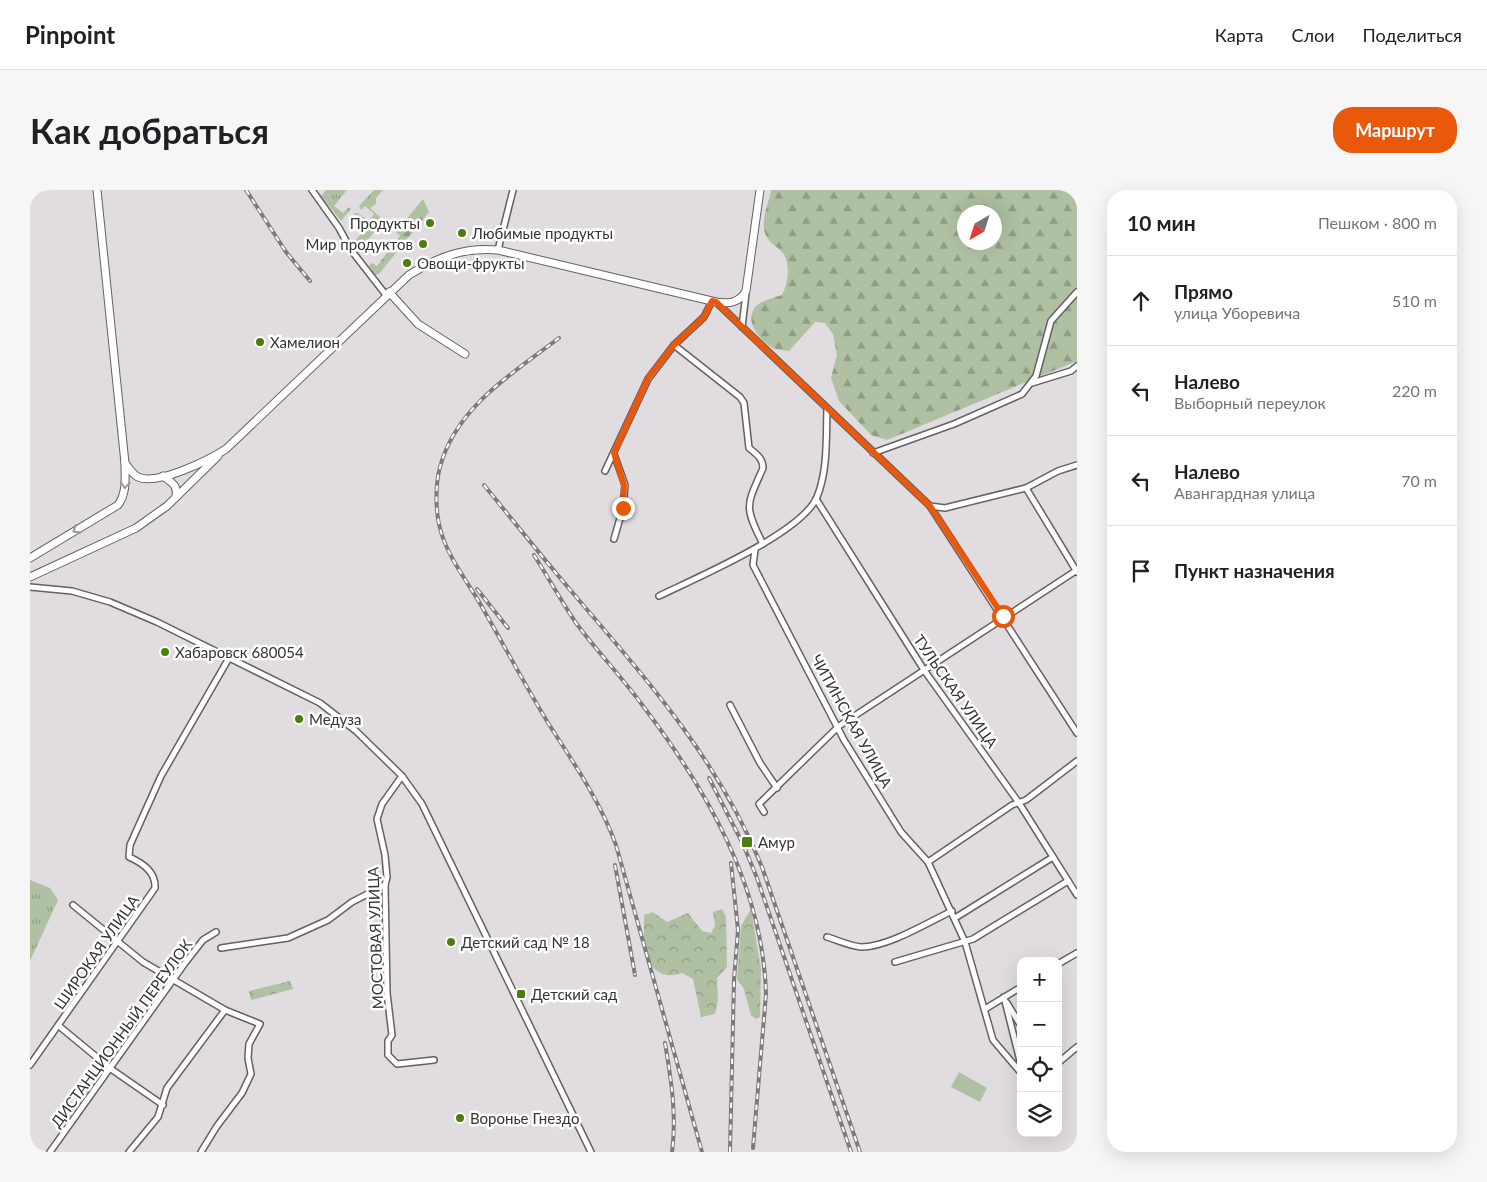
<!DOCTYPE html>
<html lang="ru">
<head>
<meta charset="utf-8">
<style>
  :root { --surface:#fff; --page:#f6f6f6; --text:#202124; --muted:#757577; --line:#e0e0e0; --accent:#ea580c }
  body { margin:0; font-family:Lato,sans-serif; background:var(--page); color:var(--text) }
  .controls { position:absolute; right:15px; bottom:15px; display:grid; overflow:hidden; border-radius:10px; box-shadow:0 5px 20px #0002 }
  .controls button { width:45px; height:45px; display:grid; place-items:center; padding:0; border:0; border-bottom:1px solid var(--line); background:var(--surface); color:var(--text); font:25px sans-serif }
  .compass { position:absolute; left:927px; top:15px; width:45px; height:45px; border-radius:50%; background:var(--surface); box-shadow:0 5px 20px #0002; rotate:219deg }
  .stop { position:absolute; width:15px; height:15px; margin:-11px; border:4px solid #ea580c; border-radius:50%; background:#fff }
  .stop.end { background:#ea580c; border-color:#fff; box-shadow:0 1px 5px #0008 }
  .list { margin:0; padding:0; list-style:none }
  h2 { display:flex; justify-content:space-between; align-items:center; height:65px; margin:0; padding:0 20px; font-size:21px }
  h2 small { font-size:16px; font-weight:400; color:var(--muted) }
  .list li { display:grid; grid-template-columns:32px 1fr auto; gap:15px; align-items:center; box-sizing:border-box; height:90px; padding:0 20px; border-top:1px solid var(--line) }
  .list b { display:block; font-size:19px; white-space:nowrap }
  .list p { margin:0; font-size:16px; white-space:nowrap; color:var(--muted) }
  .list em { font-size:16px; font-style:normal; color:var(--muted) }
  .icon { flex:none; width:28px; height:28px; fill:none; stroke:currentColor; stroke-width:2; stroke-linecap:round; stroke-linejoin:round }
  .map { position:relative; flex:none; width:1047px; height:962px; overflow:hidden; border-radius:20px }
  header { display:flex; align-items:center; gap:30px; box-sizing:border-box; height:70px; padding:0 25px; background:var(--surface); border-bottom:1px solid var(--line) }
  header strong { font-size:24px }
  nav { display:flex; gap:28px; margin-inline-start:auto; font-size:18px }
  .intro { display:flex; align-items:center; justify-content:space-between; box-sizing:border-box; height:120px; padding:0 30px }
  h1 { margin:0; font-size:35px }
  .button { padding:12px 22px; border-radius:20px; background:var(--accent); color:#fff; font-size:18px; font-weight:700 }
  main { display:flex; gap:30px; padding:0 30px }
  aside { flex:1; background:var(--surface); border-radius:20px; box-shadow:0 5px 20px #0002 }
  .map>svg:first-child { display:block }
</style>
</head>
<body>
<header>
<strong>Pinpoint</strong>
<nav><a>Карта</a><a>Слои</a><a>Поделиться</a></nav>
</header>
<div class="intro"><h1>Как добраться</h1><a class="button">Маршрут</a></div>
<main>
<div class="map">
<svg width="1047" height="962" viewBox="0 0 1047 962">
  <defs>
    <pattern id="grass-tufts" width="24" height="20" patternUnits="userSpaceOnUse" patternTransform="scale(1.25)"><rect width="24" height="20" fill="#afc1a2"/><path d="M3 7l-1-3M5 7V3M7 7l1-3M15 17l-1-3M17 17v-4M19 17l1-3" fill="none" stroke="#8f9d85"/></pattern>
    <pattern id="forest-firs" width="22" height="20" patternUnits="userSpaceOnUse" patternTransform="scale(1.25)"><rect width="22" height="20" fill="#afc1a2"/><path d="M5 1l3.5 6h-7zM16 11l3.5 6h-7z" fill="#8f9d85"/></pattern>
    <pattern id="park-crowns" width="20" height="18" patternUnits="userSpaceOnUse" patternTransform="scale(1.25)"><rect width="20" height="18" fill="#afc1a2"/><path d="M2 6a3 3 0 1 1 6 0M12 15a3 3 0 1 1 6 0" fill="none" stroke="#8f9d85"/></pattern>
  </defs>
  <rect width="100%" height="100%" fill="#e1dcdf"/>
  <g fill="url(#grass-tufts)">
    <polygon points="296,0 317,0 304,16 313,23 319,17 321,19 311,31 291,6"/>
    <polygon points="344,0 353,0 346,8 346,14 340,18 350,27 344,42 331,59 330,63 327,60 326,63 322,55 337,36 337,33 331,27 328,30 324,23 328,23 339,31 344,24 335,16 331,20 329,16"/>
    <polygon points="0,690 20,698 28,710 0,771"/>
  </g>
  <g fill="url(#forest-firs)" fill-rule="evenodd">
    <path d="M741 0H1047V171L857 250 841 245 809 211 801 188 807 165 803 144 795 133 785 132 759 161C754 160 748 160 743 158 730 151 713 131 726 116 733 110 743 108 752 105 758 93 761 75 753 63 746 55 736 52 734 39 732 28 739 12 741 0ZM934 22H964V52H934Z"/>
    <polygon points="393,9 399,22 349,84 345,85 339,76 342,73 347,76 370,46 366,42"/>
  </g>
  <g fill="url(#park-crowns)">
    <path d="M692 719 696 727 697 777 687 788 688 810 685 824 671 827 663 789 652 783C647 784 642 786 637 785 611 781 614 744 614 725L623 722 637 732 658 723 672 741 681 743 685 736 683 722Z"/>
    <polygon points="721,719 731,779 730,827 726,829 721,825 714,799 707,789 711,736"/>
    <polygon points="260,791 263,799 221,810 219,801"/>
  </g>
  <polygon fill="#afc1a2" points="929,882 957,898 950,912 921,897"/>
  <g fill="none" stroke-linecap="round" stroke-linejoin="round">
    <defs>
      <g id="minor">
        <polyline points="282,0 309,38 321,60 356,105"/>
        <polyline points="468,60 483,0"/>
        <polyline points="686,112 900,316 1047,543"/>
        <polyline points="712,137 716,103"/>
        <path d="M644 155 710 207 714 213 719 258C726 264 733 268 733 278 717 315 713 315 733 354"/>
        <polyline points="1002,193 1041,181 1047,176"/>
        <polyline points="843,263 924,234 992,204 1006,186 1021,131 1047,102"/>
        <polyline points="584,264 595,295 593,318 584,349"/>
        <polyline points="575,281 618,189 644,155 674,127 682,111"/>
        <polyline points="996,298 1047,382"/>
        <polyline points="786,309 894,480 989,613 1047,705"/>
        <polyline points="900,316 915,318 996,298 1028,281 1047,275"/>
        <polyline points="725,360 723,375 814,550 871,642 898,672 935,752 963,850 991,883"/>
        <polyline points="0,397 42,401 80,412 127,432 290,513 326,541 372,586 392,614 561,962"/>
        <path d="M629 406C666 388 772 343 787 307 798 280 796 248 797 219"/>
        <polyline points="700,515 730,573 747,598"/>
        <polyline points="372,586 352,614 347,629 355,665 357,687 355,695 357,803 362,845 358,851 358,865 367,874 404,870"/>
        <polyline points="734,622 729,614 809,536 1047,380"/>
        <polyline points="898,672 982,615 996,610 1047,571"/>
        <polyline points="43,715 113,772 195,820 230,834 219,854 218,868 221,884 212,903 187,936 171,962"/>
        <polyline points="925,728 1023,667"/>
        <path d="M797 747C807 750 820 756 831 757 858 757 897 733 922 721"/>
        <polyline points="191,758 258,748 298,730 322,712 355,695"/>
        <polyline points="865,772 943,749 1038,691"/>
        <polyline points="1028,774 1047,763"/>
        <polyline points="974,807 991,875"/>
        <polyline points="977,813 991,836"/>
        <polyline points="955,819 991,797"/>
        <polyline points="29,836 81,879 133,915"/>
        <polyline points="1028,873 1047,857"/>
        <path d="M0 875 125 698C126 682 113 673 99 667L100 655 131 586 199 468"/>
        <polyline points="20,962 155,773 173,750 186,742"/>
        <polyline points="99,962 128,927 137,898 195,820"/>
      </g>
      <g id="secondary">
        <polyline points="359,102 388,134 435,164"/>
        <path d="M95 273C99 278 102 284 108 287 127 296 179 270 196 259L379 85C408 67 434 57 468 60L686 112C699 114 709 113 716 101L730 0"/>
        <path d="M133 286C141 292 148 295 146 306"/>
        <path d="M0 368 88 315C97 303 95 288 95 273L67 0"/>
        <polyline points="0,387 106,338 137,316 188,266"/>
      </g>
    </defs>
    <use href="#minor" stroke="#646063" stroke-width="8"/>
    <use href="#secondary" stroke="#646063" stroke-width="9"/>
    <use href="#minor" stroke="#fff" stroke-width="5"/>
    <use href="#secondary" stroke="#fff" stroke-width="7"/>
    <defs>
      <g id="rail">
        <polyline points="216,0 256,62 280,91"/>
        <path d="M529 148C483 183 426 217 410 277 405 296 405 325 412 345 420 370 439 394 452 417 475 457 496 497 520 536 545 575 570 611 586 655L672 962"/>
        <path d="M454 295C485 333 516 372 548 409 620 493 690 573 732 677L830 962"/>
        <path d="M504 365C518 387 531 411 546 433 566 460 590 485 610 512 675 597 733 695 736 804L723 958"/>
        <polyline points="447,399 478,438"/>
        <polyline points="679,588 713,654 727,688 821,962"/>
        <polyline points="585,675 605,785"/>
        <path d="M635 853C641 889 647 925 642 962"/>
        <polyline points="700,962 704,790 708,740 701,673"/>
      </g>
    </defs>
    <use href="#rail" stroke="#7d7a7b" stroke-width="4"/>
    <use href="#rail" stroke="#fff" stroke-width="2" stroke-dasharray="5.5" stroke-linecap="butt"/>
  </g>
  <defs><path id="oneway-chevron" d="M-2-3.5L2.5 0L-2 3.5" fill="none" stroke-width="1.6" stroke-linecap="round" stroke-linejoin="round" transform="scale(1.25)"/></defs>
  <g stroke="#9a999a">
    <use href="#oneway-chevron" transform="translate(95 295) rotate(94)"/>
    <use href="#oneway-chevron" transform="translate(46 340) rotate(149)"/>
  </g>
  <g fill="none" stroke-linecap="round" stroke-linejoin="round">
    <polyline stroke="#ea580c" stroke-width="6" points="593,318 594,295 584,263 588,254 618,188 644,155 674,127 682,111 686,112 900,316 973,426"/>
  </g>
  <g fill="#4d7d0a" stroke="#fff" stroke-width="2">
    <circle cx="400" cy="33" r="5"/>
    <circle cx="432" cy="43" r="5"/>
    <circle cx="393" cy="54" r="5"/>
    <circle cx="377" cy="73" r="5"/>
    <circle cx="230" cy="152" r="5"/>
    <circle cx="135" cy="462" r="5"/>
    <circle cx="269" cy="529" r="5"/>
    <rect x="711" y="646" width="12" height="12" rx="2.5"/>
    <circle cx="421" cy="752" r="5"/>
    <rect x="486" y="799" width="10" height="10" rx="2.5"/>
    <circle cx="430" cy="928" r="5"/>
  </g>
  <g text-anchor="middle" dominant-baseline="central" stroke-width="5" stroke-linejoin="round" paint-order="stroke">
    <g font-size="15" fill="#353334" stroke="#fff" text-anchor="start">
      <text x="390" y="33" text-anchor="end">Продукты</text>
      <text x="442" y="43">Любимые продукты</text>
      <text x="383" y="54" text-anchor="end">Мир продуктов</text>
      <text x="387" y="73">Овощи-фрукты</text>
      <text x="240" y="152">Хамелион</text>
      <text x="145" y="462">Хабаровск 680054</text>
      <text x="279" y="529">Медуза</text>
      <text x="728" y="652">Амур</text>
      <text x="431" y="752">Детский сад № 18</text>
      <text x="501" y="804">Детский сад</text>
      <text x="440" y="928">Воронье Гнездо</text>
    </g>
    <g font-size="15" fill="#353334" stroke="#fff">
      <text transform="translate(926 501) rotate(55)">ТУЛЬСКАЯ УЛИЦА</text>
      <text transform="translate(822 531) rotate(61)">ЧИТИНСКАЯ УЛИЦА</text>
      <text transform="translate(345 748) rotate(-92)">МОСТОВАЯ УЛИЦА</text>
      <text transform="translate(66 762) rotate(-55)">ШИРОКАЯ УЛИЦА</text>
      <text transform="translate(91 843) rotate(-54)">ДИСТАНЦИОННЫЙ ПЕРЕУЛОК</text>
    </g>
  </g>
</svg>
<div class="controls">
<button>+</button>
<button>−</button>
<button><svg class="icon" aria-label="locate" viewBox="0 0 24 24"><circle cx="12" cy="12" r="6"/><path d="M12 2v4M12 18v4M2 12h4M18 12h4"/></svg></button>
<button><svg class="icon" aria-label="layers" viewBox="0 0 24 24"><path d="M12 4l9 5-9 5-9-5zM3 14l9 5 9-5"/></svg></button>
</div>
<svg class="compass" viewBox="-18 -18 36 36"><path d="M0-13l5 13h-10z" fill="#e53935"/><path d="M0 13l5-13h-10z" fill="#757577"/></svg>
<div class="stop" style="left:973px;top:426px"></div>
<div class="stop end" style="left:593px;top:318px"></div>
</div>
<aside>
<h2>10 мин<small>Пешком · 800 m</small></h2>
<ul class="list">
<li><svg class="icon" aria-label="ahead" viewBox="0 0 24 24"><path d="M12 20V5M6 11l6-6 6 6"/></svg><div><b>Прямо</b><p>улица Уборевича</p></div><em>510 m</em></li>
<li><svg class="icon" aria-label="left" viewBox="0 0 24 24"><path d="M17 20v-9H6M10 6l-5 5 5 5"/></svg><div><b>Налево</b><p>Выборный переулок</p></div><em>220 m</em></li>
<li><svg class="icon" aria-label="left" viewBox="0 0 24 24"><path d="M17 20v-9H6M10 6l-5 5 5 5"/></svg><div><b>Налево</b><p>Авангардная улица</p></div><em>70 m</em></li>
<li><svg class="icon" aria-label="arrive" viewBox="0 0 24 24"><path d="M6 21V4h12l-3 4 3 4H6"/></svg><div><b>Пункт назначения</b></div></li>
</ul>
</aside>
</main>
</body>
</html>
